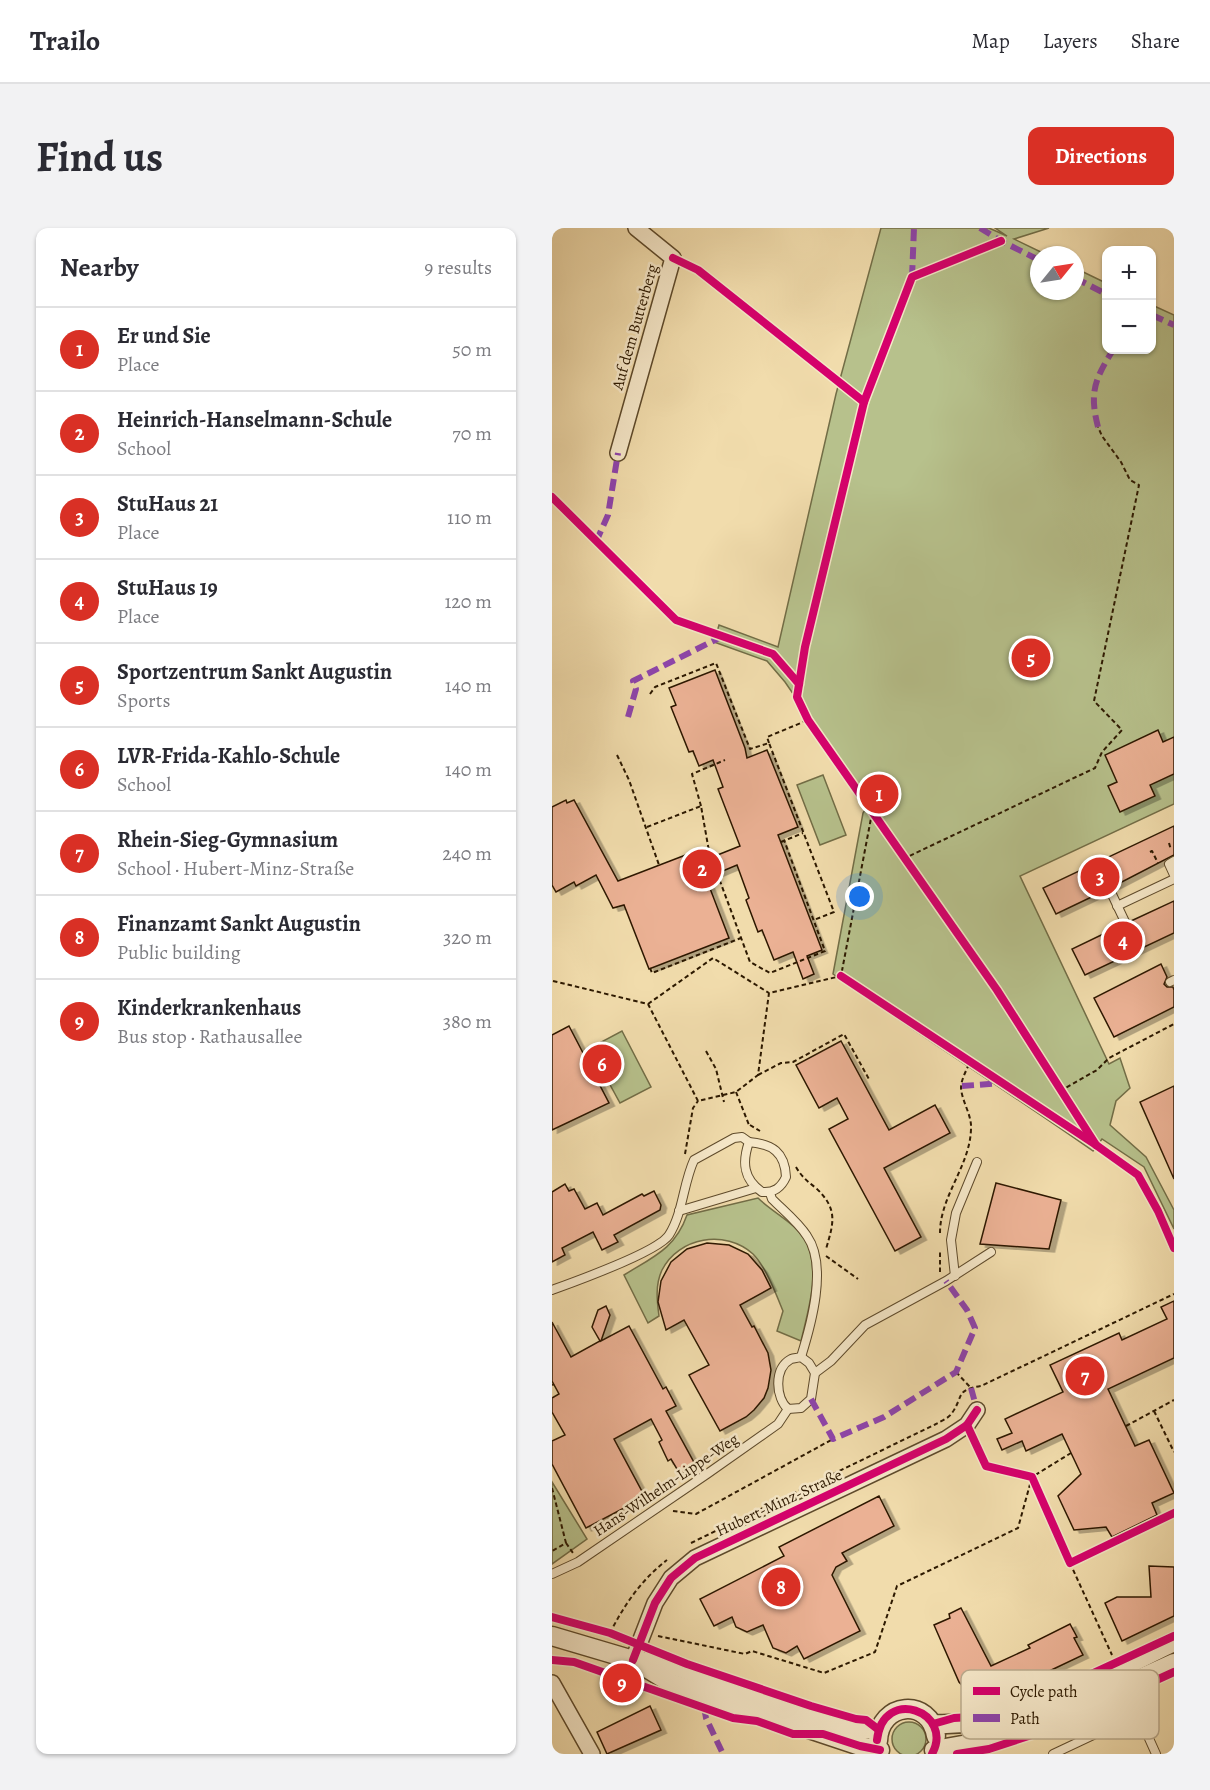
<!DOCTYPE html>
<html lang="en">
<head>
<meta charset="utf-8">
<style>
  :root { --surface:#fff; --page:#f2f2f3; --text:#2b2b33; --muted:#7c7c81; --line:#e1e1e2; --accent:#d93025 }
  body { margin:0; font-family:Alegreya,serif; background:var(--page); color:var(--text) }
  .controls { position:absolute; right:18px; top:18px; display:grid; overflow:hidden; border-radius:12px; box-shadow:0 2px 4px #0004 }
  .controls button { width:54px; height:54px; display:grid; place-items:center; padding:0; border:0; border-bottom:2px solid var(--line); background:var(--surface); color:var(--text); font:30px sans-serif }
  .compass { position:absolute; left:478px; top:18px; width:54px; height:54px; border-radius:50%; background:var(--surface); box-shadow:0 2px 4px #0004; rotate:60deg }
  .you { position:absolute; left:308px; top:669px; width:21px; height:21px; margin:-15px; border:4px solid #fff; border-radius:50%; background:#1a73e8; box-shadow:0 0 0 9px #1a73e833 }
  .badge { display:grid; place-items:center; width:39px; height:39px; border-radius:50%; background:var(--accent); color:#fff; font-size:20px; font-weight:700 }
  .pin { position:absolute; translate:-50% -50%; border:3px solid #fff; box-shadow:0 2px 6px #0006 }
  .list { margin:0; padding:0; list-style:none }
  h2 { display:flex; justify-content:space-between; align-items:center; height:78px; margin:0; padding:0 24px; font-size:26px }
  h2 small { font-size:20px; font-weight:400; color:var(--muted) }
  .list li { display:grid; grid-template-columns:39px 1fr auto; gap:18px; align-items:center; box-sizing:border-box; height:84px; padding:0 24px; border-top:2px solid var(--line) }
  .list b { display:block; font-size:22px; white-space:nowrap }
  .list p { margin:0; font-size:20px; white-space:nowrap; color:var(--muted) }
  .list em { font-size:20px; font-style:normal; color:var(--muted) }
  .map { position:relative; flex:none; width:622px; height:1526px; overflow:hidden; border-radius:12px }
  header { display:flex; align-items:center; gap:36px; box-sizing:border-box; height:84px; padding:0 30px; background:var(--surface); border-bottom:2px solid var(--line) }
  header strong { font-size:28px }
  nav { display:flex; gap:33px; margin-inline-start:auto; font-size:21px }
  .intro { display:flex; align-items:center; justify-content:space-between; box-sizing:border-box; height:144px; padding:0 36px }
  h1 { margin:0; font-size:42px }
  .button { padding:15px 27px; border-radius:12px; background:var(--accent); color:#fff; font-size:21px; font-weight:700 }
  main { display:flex; gap:36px; padding:0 36px }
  aside { flex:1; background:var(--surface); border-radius:12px; box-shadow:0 2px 4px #0004 }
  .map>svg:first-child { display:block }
</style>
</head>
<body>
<header>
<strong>Trailo</strong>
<nav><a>Map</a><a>Layers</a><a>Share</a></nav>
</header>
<div class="intro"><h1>Find us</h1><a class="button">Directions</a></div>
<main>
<aside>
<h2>Nearby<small>9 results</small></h2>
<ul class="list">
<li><span class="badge">1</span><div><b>Er und Sie</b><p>Place</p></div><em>50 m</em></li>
<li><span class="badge">2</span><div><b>Heinrich-Hanselmann-Schule</b><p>School</p></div><em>70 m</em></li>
<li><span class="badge">3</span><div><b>StuHaus 21</b><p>Place</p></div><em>110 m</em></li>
<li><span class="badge">4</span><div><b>StuHaus 19</b><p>Place</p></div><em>120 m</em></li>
<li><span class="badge">5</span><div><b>Sportzentrum Sankt Augustin</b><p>Sports</p></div><em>140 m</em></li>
<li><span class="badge">6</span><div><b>LVR-Frida-Kahlo-Schule</b><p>School</p></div><em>140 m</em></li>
<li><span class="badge">7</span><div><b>Rhein-Sieg-Gymnasium</b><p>School · Hubert-Minz-Straße</p></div><em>240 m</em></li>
<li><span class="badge">8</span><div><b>Finanzamt Sankt Augustin</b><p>Public building</p></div><em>320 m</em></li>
<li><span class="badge">9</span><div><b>Kinderkrankenhaus</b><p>Bus stop · Rathausallee</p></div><em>380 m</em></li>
</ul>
</aside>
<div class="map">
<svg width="622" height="1526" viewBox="0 0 622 1526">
  <defs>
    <filter id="shadow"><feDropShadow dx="5.5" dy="3" stdDeviation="0" flood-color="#0004"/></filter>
  </defs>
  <rect width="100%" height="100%" fill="#f1dcac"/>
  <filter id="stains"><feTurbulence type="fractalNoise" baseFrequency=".00333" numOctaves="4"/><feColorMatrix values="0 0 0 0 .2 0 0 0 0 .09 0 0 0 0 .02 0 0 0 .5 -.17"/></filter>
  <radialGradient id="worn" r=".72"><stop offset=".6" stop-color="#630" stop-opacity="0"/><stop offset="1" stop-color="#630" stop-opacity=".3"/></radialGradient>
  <g fill="#b7c18c" stroke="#726d46" stroke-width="1.5">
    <path d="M329 0H437L455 8 443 0H497L462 11 495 27H487V63H523V40L554 55V122H600V77L622 87V576L468 648 557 836 568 830 578 860 564 873 558 897 594 929 622 982V1001L592 939 550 911 541 923C455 863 367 807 281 746L311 585 317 576 233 454 215 433 162 414 167 397 226 419 284 166Z"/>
    <polygon points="271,547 294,607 268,617 245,557"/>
    <polygon points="70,803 99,859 68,875 38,820"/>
    <path d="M206 970C220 984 245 996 254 1013 269 1043 256 1083 249 1113L225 1103 231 1083C224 1066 214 1039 201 1026 173 1001 127 1009 110 1042 103 1057 105 1073 107 1088L96 1095 72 1047C101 1029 123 1021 135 987Z"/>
    <polygon points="0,1254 35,1311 0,1336"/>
    <circle cx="357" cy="1511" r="17"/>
  </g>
  <g fill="#ebb194" stroke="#2d1900" stroke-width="1.5" filter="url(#shadow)">
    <polygon points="163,442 193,520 195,530 215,522 246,599 226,607 270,722 255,728 262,746 251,751 241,724 222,732 210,702 206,704 194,672 197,670 185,637 154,650 177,710 97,741 72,677 61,680 44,647 24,658 22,654 4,664 0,657 0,579 14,572 15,575 22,572 66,653 144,623 148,634 188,618 166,561 171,559 161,532 147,538 141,523 137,524 119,479 124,477 117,460"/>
    <polygon points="606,502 611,514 622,509 622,546 598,557 603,568 568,584 556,558 565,554 553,527"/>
    <polygon points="622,598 622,627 562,658 558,654 554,655 551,659 552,663 504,686 491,660"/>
    <polygon points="622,673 622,705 533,747 520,721 568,698 573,702 577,701 580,697 579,693"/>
    <polygon points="609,736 615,749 612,756 615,759 621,759 622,762 622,779 562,809 542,770"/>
    <polygon points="17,798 57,875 0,902 0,807"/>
    <polygon points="289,813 337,902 383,877 398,905 332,940 369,1009 343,1023 277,901 296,891 285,870 267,880 244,837"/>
    <polygon points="622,858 622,951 588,874"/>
    <polygon points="444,955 509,972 497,1021 428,1016"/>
    <polygon points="13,956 17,963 22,961 33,981 45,975 51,987 90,966 92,968 102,963 109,977 108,982 62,1007 66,1014 50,1022 41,1004 10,1020 13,1027 0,1034 0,964"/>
    <polygon points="155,1015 177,1017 196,1026 210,1042 219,1060 188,1077 200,1099 202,1098 216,1125 219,1142 216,1160 212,1170 202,1182 194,1189 168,1203 137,1147 157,1137 132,1092 114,1102 106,1074 109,1053 119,1034 135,1021"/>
    <polygon points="622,1073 622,1130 556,1161 583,1218 597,1212 622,1265 600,1275 605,1287 560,1309 554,1299 522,1302 506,1268 529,1246 510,1206 474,1223 470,1213 450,1222 445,1211 460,1205 453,1191 511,1164 498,1137 567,1105 570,1112 615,1091 609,1079"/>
    <polygon points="54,1078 58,1087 49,1113 77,1098 111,1161 114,1159 124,1178 114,1183 144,1238 128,1246 119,1231 116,1233 107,1214 110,1212 99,1191 62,1211 93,1269 34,1300 0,1236 0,1213 13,1207 0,1184 0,1170 7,1166 0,1153 0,1094 19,1129 48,1113 40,1099 46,1082"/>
    <polygon points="327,1268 342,1298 290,1325 295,1333 284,1339 280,1347 308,1403 252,1431 245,1418 234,1425 221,1420 211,1397 195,1404 184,1399 180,1389 162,1398 148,1371 232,1328 227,1319"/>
    <polygon points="597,1338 622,1339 622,1388 570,1413 553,1375 565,1369 599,1369"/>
    <polygon points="409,1380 439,1438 478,1420 476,1417 518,1396 525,1409 522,1410 531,1427 491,1446 492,1449 456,1467 428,1471 416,1464 407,1454 382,1397 398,1390 397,1386"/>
    <polygon points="98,1478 109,1502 55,1526 45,1504"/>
  </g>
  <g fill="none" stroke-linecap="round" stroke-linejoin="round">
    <defs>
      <g id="service">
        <polyline points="622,633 617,636 622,647"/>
        <polyline points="557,660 574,696"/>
        <polyline points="565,678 622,651"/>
        <polyline points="618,754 622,752"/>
        <path d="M197 914C220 916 233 924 234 949 229 960 222 965 210 964 191 951 190 934 197 914Z"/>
        <path d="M218 965 220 971C232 983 246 994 255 1008 276 1038 259 1097 249 1129"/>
        <polyline points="127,983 204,960"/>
        <polyline points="403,1048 399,1012 404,985 425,934"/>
        <path d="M0 1062C22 1054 106 1024 117 1007 131 985 131 956 142 932L182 910 190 909 197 914"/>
        <path d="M249 1129 257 1135 263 1145 259 1171 249 1180 236 1181C224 1170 221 1141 239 1131 242 1130 245 1130 249 1129Z"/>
        <polyline points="263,1145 279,1133 313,1097 394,1053 439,1024"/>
        <polyline points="0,1346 26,1334 155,1246 226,1196 236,1181"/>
        <polyline points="574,1457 586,1486"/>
        <polyline points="501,1526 586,1486 604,1526"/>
      </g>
      <g id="minor">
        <polyline points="66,225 121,30 84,0"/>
        <polyline points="81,1432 103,1375 119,1350 143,1330 394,1211 415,1197 425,1182"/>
        <polyline points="0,1455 40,1526"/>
      </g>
      <g id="tertiary">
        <polyline points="0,1408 81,1432 126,1439 275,1491 311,1501 327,1502"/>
        <polyline points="88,1436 119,1455 308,1518 328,1522"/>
        <path d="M381 1496C467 1500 546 1450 622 1414"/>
        <path d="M326 1513C327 1474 378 1469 384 1508"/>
        <polyline points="382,1522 427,1514 474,1502 622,1435"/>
      </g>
    </defs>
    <use href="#service" stroke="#5e4a2b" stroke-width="10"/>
    <use href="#minor" stroke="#5e4a2b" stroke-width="18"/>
    <use href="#tertiary" stroke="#5e4a2b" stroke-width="21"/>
    <g stroke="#2d1900" stroke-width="2" stroke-dasharray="4.5 3" stroke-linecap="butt">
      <polyline points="98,466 103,459 164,435 198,521 217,515 282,684 262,692"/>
      <polyline points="217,515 215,509 256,492"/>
      <polyline points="65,527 77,552 107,637"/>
      <polyline points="149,578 140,546 173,532"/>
      <polyline points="95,599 149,578 158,629"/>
      <polyline points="229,614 251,605"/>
      <polyline points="617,615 619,622"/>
      <polyline points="598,624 600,623 606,635"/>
      <polyline points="351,631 543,540 550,524 570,502 542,473 587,257 578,252 569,234 550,208 546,199"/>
      <polyline points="165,645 198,734 218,745 273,723 232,612"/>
      <polyline points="98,740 100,745 189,710"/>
      <polyline points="1,753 96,776 146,873 184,864 206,847 217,765 289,748 320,585"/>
      <polyline points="96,776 161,730 217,765"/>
      <polyline points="154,823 164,841 172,874"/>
      <polyline points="206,847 229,835 241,834 292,806 318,853"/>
      <polyline points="508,863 545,842 557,830 622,796"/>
      <polyline points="184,864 197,897"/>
      <polyline points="198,897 208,903"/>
      <polyline points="133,926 141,880 146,873"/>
      <path d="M244 939C249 948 256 954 264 960 286 981 282 994 274 1021"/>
      <path d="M388 1005C388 968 418 938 419 901 420 887 410 874 409 860 409 851 415 842 418 833"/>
      <polyline points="274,1028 306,1051"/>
      <polyline points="388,1044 388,1022"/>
      <polyline points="404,1144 419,1160"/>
      <polyline points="0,1157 2,1156"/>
      <polyline points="602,1183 622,1224"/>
      <polyline points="574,1198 622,1172"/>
      <polyline points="0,1260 14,1315 0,1323"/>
      <polyline points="121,1283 144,1286 281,1211"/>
      <polyline points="14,1315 21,1325"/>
      <path d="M139 1315 384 1196C389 1193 397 1190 400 1185 412 1168 403 1162 429 1158L622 1066"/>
      <polyline points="518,1335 560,1427"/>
      <path d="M58 1405C72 1377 90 1351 115 1332"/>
      <polyline points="106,1408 193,1426 200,1423 272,1445 323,1424 345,1358 466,1300 480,1249 519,1225"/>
    </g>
    <use href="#service" stroke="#f6e8c9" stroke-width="8"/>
    <use href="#minor" stroke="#f6e8c9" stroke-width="15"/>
    <use href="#tertiary" stroke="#f6e8c9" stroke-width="18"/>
    <g stroke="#8e44ad" stroke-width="6" stroke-dasharray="12 6" stroke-linecap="butt">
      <polyline points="428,0 449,13 487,32"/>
      <polyline points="360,49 362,0"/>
      <polyline points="523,50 554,66"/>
      <polyline points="600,87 622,97"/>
      <path d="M546 199C537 164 543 151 561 122"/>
      <polyline points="44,314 56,287 66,225"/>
      <polyline points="76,489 84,461 81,453 171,408"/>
      <polyline points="410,858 451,855"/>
      <polyline points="419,1160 425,1182"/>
      <polyline points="259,1171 281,1211 332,1189 404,1144 423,1100 415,1082 394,1053"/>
      <polyline points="152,1479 154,1490 171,1526"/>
    </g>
    <defs>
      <g id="cycleway">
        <polyline points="449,13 360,49 312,174 253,419 245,469 256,492 445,762 544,917"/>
        <polyline points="121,30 146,42 312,174"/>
        <polyline points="0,269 124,392 221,426 247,456"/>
        <polyline points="289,748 544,917 586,947 606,983 622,1020"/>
        <polyline points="415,1197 434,1238 480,1249 518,1335 622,1285"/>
        <polyline points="0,1389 58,1405 135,1436 259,1478 304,1491 314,1492 327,1502"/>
        <polyline points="0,1432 22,1434 181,1490 205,1493 241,1506 271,1506 308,1518 328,1522"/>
        <polyline points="81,1432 103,1375 119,1350 143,1330 394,1211 415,1197 425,1182"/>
        <polyline points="381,1496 402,1490 419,1489 455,1482 481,1473 622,1408"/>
        <path d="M325 1512C331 1457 403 1484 380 1526"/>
        <polyline points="405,1526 437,1521 495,1502 622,1444"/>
      </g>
    </defs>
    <use href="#cycleway" stroke="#f6e8c9" stroke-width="11"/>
    <use href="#cycleway" stroke="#d6006c" stroke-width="8"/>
  </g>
  <g text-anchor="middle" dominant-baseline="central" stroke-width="5" stroke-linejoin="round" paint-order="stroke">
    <g font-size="16" fill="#2d1900" stroke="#f6e8c9">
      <text transform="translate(83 99) rotate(-74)">Auf dem Butterberg</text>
      <text transform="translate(114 1257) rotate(-34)">Hans-Wilhelm-Lippe-Weg</text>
      <text transform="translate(227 1275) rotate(-25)">Hubert-Minz-Straße</text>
    </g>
  </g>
  <rect x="409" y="1442" width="198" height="69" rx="9" fill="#f6e8c9" stroke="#baaa8d" stroke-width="1.5"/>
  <rect x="421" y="1459" width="27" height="8" fill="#d6006c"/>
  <rect x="421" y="1486" width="27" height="8" fill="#8e44ad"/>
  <g font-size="16" fill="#2d1900">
    <text x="458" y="1469">Cycle path</text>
    <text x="458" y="1496">Path</text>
  </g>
  <rect width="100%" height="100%" filter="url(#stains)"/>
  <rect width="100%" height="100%" fill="url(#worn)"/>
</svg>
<div class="controls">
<button>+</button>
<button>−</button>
</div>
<svg class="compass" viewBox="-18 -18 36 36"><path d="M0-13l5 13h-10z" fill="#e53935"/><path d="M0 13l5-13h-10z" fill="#7c7c81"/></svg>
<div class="you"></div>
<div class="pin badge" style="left:327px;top:566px">1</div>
<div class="pin badge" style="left:150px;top:641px">2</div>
<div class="pin badge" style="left:548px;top:649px">3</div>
<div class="pin badge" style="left:571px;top:713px">4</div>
<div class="pin badge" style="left:479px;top:430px">5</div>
<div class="pin badge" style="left:50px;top:836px">6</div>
<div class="pin badge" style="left:533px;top:1148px">7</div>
<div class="pin badge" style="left:229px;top:1359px">8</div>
<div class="pin badge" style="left:70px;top:1455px">9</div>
</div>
</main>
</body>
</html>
